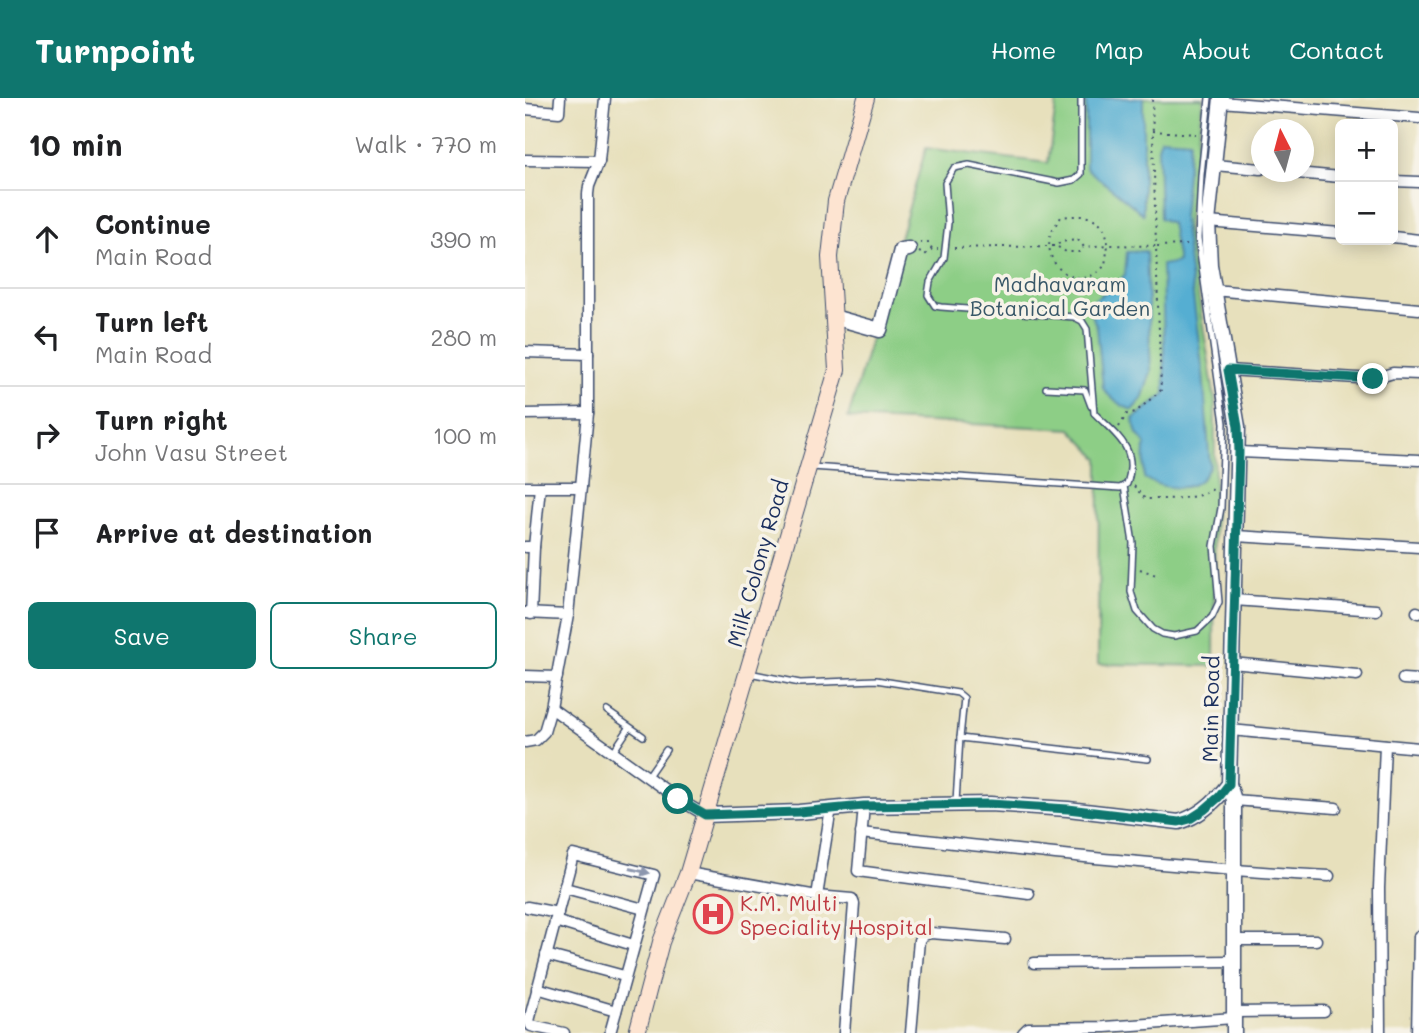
<!DOCTYPE html>
<html lang="en">
<head>
<meta charset="utf-8">
<style>
  :root { --surface:#fff; --page:#f2f2f2; --text:#202124; --muted:#757577; --line:#e0e0e0; --accent:#0f766e }
  body { margin:0; font-family:Mali,sans-serif; background:var(--page); color:var(--text) }
  .controls { position:absolute; right:21px; top:21px; display:grid; overflow:hidden; border-radius:10px; box-shadow:0 4px 18px #0003 }
  .controls button { width:63px; height:63px; display:grid; place-items:center; padding:0; border:0; border-bottom:2px solid var(--line); background:var(--surface); color:var(--text); font:35px sans-serif }
  .compass { position:absolute; left:726px; top:21px; width:63px; height:63px; border-radius:50%; background:var(--surface); box-shadow:0 4px 18px #0003; rotate:354deg }
  .stop { position:absolute; width:21px; height:21px; margin:-16px; border:5px solid #0f766e; border-radius:50%; background:#fff }
  .stop.end { background:#0f766e; border-color:#fff; box-shadow:0 2px 7px #0008 }
  .list { margin:0; padding:0; list-style:none }
  h2 { display:flex; justify-content:space-between; align-items:center; height:91px; margin:0; padding:0 28px; font-size:30px }
  h2 small { font-size:23px; font-weight:400; color:var(--muted) }
  .list li { display:grid; grid-template-columns:46px 1fr auto; gap:21px; align-items:center; box-sizing:border-box; height:98px; padding:0 28px; border-top:2px solid var(--line) }
  .list b { display:block; font-size:26px; white-space:nowrap }
  .list p { margin:0; font-size:23px; white-space:nowrap; color:var(--muted) }
  .list em { font-size:23px; font-style:normal; color:var(--muted) }
  .actions { display:flex; gap:14px; padding:21px 28px }
  .actions a { flex:1; padding:16px 0; border:2px solid var(--accent); border-radius:10px; text-align:center; font-size:24px; color:var(--accent) }
  .actions .main { background:var(--accent); color:#fff }
  .icon { flex:none; width:38px; height:38px; fill:none; stroke:currentColor; stroke-width:2; stroke-linecap:round; stroke-linejoin:round }
  .map { position:relative; flex:none; width:894px; height:935px; overflow:hidden }
  header { display:flex; align-items:center; gap:42px; box-sizing:border-box; height:98px; padding:0 35px; background:var(--accent); color:#fff }
  header strong { font-size:33px }
  nav { display:flex; gap:38px; margin-inline-start:auto; font-size:24px }
  main { display:flex }
  aside { flex:1; background:var(--surface) }
  .map>svg:first-child { display:block }
</style>
</head>
<body>
<header>
<strong>Turnpoint</strong>
<nav><a>Home</a><a>Map</a><a>About</a><a>Contact</a></nav>
</header>
<main>
<aside>
<h2>10 min<small>Walk · 770 m</small></h2>
<ul class="list">
<li><svg class="icon" aria-label="ahead" viewBox="0 0 24 24"><path d="M12 20V5M6 11l6-6 6 6"/></svg><div><b>Continue</b><p>Main Road</p></div><em>390 m</em></li>
<li><svg class="icon" aria-label="left" viewBox="0 0 24 24"><path d="M17 20v-9H6M10 6l-5 5 5 5"/></svg><div><b>Turn left</b><p>Main Road</p></div><em>280 m</em></li>
<li><svg class="icon" aria-label="right" viewBox="0 0 24 24"><path d="M7 20v-9h11M14 6l5 5-5 5"/></svg><div><b>Turn right</b><p>John Vasu Street</p></div><em>100 m</em></li>
<li><svg class="icon" aria-label="arrive" viewBox="0 0 24 24"><path d="M6 21V4h12l-3 4 3 4H6"/></svg><div><b>Arrive at destination</b></div></li>
</ul>
<div class="actions"><a class="main">Save</a><a>Share</a></div>
</aside>
<div class="map">
<svg width="894" height="935" viewBox="0 0 894 935">
  <rect width="100%" height="100%" fill="#f7f3e8"/>
  <filter id="ink" filterUnits="userSpaceOnUse"><feTurbulence type="fractalNoise" baseFrequency=".0143" numOctaves="2"/><feDisplacementMap in="SourceGraphic" scale="14" xChannelSelector="R" yChannelSelector="G"/><feConvolveMatrix kernelMatrix="1 2 1 2 8 2 1 2 1" color-interpolation-filters="sRGB"/></filter>
  <filter id="wash" filterUnits="userSpaceOnUse"><feTurbulence type="fractalNoise" baseFrequency=".00686" numOctaves="4" result="noise"/><feDisplacementMap in="SourceGraphic" scale="28" xChannelSelector="R" yChannelSelector="G"/><feGaussianBlur stdDeviation="1.57" result="paint"/><feColorMatrix in="noise" values="0 0 0 0 0 0 0 0 0 0 0 0 0 0 0 0 0 1.4 0 .05"/><feComposite in="paint" operator="in"/></filter>
  <g filter="url(#wash)">
    <rect width="100%" height="100%" fill="#e7e0bc"/>
    <polygon fill="#8dce86" stroke="#547e72" stroke-width="2" points="532,0 678,0 662,129 690,302 689,568 573,566 574,361 546,331 323,320 401,50 523,65"/>
    <g fill="#55aed2" stroke="#386e98" stroke-width="2">
      <polygon points="561,0 618,0 618,116 561,70"/>
      <path d="M636 40 665 42 658 120 678 275 685 368C682 373 679 379 675 382 661 395 633 389 619 380L620 345 612 336 608 321 640 296 637 167 653 164 646 125 635 120 633 49Z"/>
      <path d="M621 153 626 274 617 301 607 312C594 307 585 301 578 290L572 229 562 207 593 185 600 176 602 154Z"/>
    </g>
  </g>
  <g filter="url(#ink)">
    <g fill="none" stroke-linecap="round" stroke-linejoin="round">
      <defs>
        <g id="service">
          <polyline points="521,290 560,292 566,308"/>
          <path d="M286 369 595 390 602 386C614 350 591 337 569 315L562 231 557 223 549 219 416 209 410 208 403 197 405 184 419 160 423 125 420 85 429 70 444 67 534 85 549 82 556 76V0"/>
          <polyline points="599,388 608,445 606,494 612,513 628,531 637,536 649,538 672,533 687,519 694,504 689,448 696,410 699,325 673,140 676,77 684,0"/>
          <polyline points="224,575 275,585 351,582 433,595 439,600 435,640"/>
          <polyline points="82,613 118,638"/>
          <polyline points="88,654 104,630"/>
          <polyline points="123,678 141,652"/>
          <polyline points="431,704 435,640 623,661"/>
        </g>
        <g id="minor">
          <polyline points="696,4 894,20"/>
          <polyline points="0,11 34,14 35,0"/>
          <polyline points="0,62 74,63"/>
          <polyline points="689,67 736,71"/>
          <polyline points="761,74 815,79"/>
          <polyline points="868,83 894,84"/>
          <polyline points="683,124 815,135"/>
          <polyline points="868,139 894,142"/>
          <polyline points="689,192 894,211"/>
          <polyline points="0,254 63,256 63,315 56,389"/>
          <polyline points="63,256 63,96 64,88 74,63 80,0"/>
          <polyline points="703,272 848,281 868,275 894,276"/>
          <polyline points="0,316 63,315"/>
          <polyline points="714,354 894,362"/>
          <polyline points="0,389 56,389 43,517 26,610 19,634 11,642 0,644"/>
          <polyline points="711,438 894,449"/>
          <polyline points="0,449 9,449 15,389"/>
          <polyline points="709,502 851,512"/>
          <polyline points="892,514 894,515"/>
          <polyline points="0,515 43,517"/>
          <polyline points="6,516 9,449"/>
          <polyline points="707,565 832,577"/>
          <polyline points="0,578 32,579"/>
          <polyline points="878,581 894,582"/>
          <polyline points="26,610 153,701 180,717"/>
          <polyline points="706,632 894,650"/>
          <polyline points="709,702 811,710"/>
          <polyline points="339,708 333,773 504,796"/>
          <path d="M336 735C492 752 647 770 804 778"/>
          <polyline points="163,775 292,798 327,801 329,806 319,935"/>
          <polyline points="40,790 119,811"/>
          <polyline points="292,798 306,710"/>
          <polyline points="2,809 33,815"/>
          <polyline points="30,823 108,847"/>
          <polyline points="709,842 791,842"/>
          <polyline points="21,857 99,878"/>
          <polyline points="509,865 709,863"/>
          <polyline points="12,890 91,913"/>
          <polyline points="709,914 799,913"/>
          <polyline points="39,935 6,928 4,923 48,757 129,777 85,935"/>
          <polyline points="386,935 394,842 398,837 406,835 480,841"/>
          <polyline points="498,935 503,930 580,929 709,920"/>
          <polyline points="855,935 854,790 860,647"/>
          <polyline points="892,935 894,838"/>
        </g>
        <g id="tertiary">
          <polyline points="308,219 355,232 376,152 384,151"/>
          <polyline points="704,686 709,702 709,935"/>
          <path d="M180 717 274 714 339 708 465 706 543 711 654 724C675 718 691 703 704 686L713 329 685 167 683 124 696 0"/>
        </g>
        <polyline id="secondary" points="112,935 136,844 163,775 312,272 305,159 311,103 341,0"/>
      </defs>
      <use href="#service" stroke="#3a4a6c" stroke-width="8"/>
      <use href="#minor" stroke="#3a4a6c" stroke-width="13"/>
      <use href="#tertiary" stroke="#3a4a6c" stroke-width="17"/>
      <use href="#secondary" stroke="#3a4a6c" stroke-width="18"/>
      <g stroke="#3a4a6c" stroke-width="2" stroke-dasharray="2 5" stroke-linecap="butt">
        <polyline points="628,33 671,36"/>
        <polyline points="395,145 404,144 407,151"/>
        <polyline points="533,149 541,154 555,154 558,150"/>
        <path d="M429 150 525 148H532L535 144 553 142 559 149 583 147 580 167C558 195 518 173 525 138 527 131 532 125 536 119 561 116 581 117 583 147L631 148 627 0"/>
        <polyline points="394,154 400,157 407,151 413,151"/>
        <polyline points="594,329 602,316 611,314 636,292 631,148 666,147"/>
        <path d="M609 388 620 401C638 401 676 402 689 390"/>
        <polyline points="615,471 631,477"/>
      </g>
      <use href="#service" stroke="#fff" stroke-width="5"/>
      <use href="#minor" stroke="#fff" stroke-width="10"/>
      <use href="#tertiary" stroke="#fff" stroke-width="14"/>
      <use href="#secondary" stroke="#fde4d1" stroke-width="16"/>
    </g>
    <defs><path id="oneway-solid" d="M-6-.8H1V-3.2L6.5 0L1 3.2V.8H-6Z" transform="scale(1.75)"/></defs>
    <use fill="#8d97ae" href="#oneway-solid" transform="translate(115 773) rotate(13)"/>
  </g>
  <g fill="none" stroke-linecap="round" stroke-linejoin="round" filter="url(#ink)">
    <polyline stroke="#0f766e" stroke-width="9" points="153,701 180,717 274,714 339,708 465,706 543,711 654,724 665,721 679,712 694,699 704,686 714,354 713,329 703,272 848,281"/>
  </g>
  <defs>
    <symbol id="hospital-ring" viewBox="-11 -11 22 22"><circle r="9.5" fill="#f7f3e8" stroke="#e0444e" stroke-width="1.5"/><path d="M-5-5h3v3.5h4V-5h3V5h-3V1.5h-4V5h-3Z" fill="#e0444e"/></symbol>
  </defs>
  <g fill-rule="evenodd">
    <use href="#hospital-ring" x="166" y="794" width="44" height="44"/>
  </g>
  <g text-anchor="middle" dominant-baseline="central" stroke-width="7" stroke-linejoin="round" paint-order="stroke">
    <g font-size="21" fill="#385768" stroke="#f7f3e8">
      <text x="535" y="185">Madhavaram<tspan x="535" dy="24">Botanical Garden</tspan></text>
    </g>
    <g font-size="21" fill="#1b2f5e" stroke="#f7f3e8">
      <text transform="translate(232 465) rotate(-74)">Milk Colony Road</text>
      <text transform="translate(685 611) rotate(-89)">Main Road</text>
    </g>
    <g font-size="21" fill="#be3a42" stroke="#f7f3e8" text-anchor="start">
      <text x="215" y="804">K.M. Multi<tspan x="215" dy="24">Speciality Hospital</tspan></text>
    </g>
  </g>
</svg>
<div class="controls">
<button>+</button>
<button>−</button>
</div>
<svg class="compass" viewBox="-18 -18 36 36"><path d="M0-13l5 13h-10z" fill="#e53935"/><path d="M0 13l5-13h-10z" fill="#757577"/></svg>
<div class="stop" style="left:153px;top:701px"></div>
<div class="stop end" style="left:848px;top:281px"></div>
</div>
</main>
</body>
</html>
